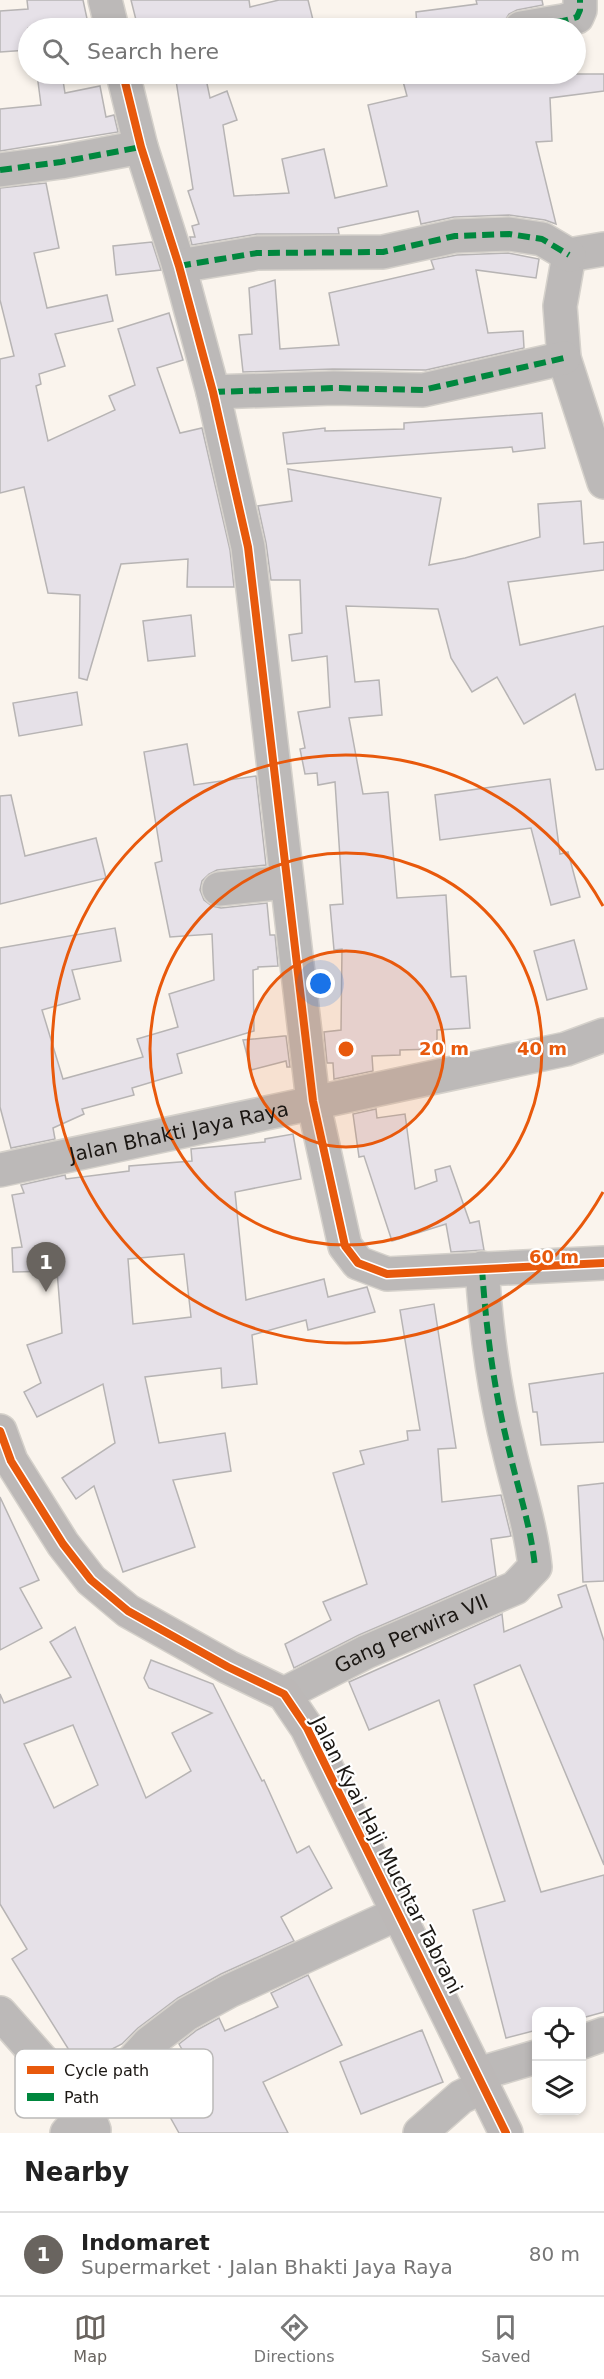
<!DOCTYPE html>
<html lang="en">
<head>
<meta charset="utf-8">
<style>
  :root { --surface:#fff; --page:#f6f6f6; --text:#222; --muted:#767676; --line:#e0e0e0; --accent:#69645f }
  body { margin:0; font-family:"DejaVu Sans",sans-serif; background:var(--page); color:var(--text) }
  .controls { position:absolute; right:18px; bottom:18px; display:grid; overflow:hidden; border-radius:12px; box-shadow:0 3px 9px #0003 }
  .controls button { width:54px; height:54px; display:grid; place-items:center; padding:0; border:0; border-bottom:2px solid var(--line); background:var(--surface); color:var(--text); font:30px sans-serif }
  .you { position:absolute; left:321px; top:984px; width:21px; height:21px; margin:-15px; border:4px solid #fff; border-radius:50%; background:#1a73e8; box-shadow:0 0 0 9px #1a73e833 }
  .badge { display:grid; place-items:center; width:39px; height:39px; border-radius:50%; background:var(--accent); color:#fff; font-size:20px; font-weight:700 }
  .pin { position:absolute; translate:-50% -50px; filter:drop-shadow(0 2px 3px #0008) }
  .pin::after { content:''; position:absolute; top:32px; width:21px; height:18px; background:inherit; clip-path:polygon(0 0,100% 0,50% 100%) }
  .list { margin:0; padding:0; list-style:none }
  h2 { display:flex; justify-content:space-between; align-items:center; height:78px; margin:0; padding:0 24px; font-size:26px }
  h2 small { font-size:20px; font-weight:400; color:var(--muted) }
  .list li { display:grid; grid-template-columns:39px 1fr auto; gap:18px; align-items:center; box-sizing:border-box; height:84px; padding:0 24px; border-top:2px solid var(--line) }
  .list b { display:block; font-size:22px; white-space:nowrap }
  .list p { margin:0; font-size:20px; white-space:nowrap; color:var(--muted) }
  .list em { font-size:20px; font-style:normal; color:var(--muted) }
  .icon { flex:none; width:33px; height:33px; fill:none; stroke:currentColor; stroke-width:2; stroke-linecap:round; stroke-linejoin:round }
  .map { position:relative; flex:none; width:604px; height:2133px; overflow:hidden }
  .search { position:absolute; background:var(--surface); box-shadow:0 3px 9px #0003; left:18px; right:18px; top:18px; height:66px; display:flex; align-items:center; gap:15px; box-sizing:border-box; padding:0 21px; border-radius:33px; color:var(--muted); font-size:22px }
  .sheet { height:162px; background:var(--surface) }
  nav { display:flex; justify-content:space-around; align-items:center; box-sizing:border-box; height:84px; border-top:2px solid var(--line); background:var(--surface); font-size:16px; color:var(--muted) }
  nav a { display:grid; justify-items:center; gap:3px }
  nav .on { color:var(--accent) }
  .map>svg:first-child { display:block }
</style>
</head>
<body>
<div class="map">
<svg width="604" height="2133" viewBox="0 0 604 2133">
  <rect width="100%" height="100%" fill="#faf4ed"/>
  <g fill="#e6e1e8" stroke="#b7b4b4" stroke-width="1.5" fill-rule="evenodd">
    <polygon points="27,0 83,0 89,28 28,28 28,50 0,52 0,11 28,9"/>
    <polygon points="131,0 249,0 250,7 279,0 308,0 315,28 138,28"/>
    <polygon points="476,0 542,0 543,5 517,10 509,14 503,24 481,28 417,28 416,12 477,4"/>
    <polygon points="37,74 62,74 65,93 100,86 106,117 114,115 118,132 0,151 0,109 41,105"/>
    <polygon points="175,74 205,74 210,98 227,91 237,120 223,125 234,196 289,193 282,159 324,149 335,198 387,186 368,105 407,96 401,74 604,74 604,91 550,98 552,141 536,142 556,224 545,220 509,215 454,217 421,224 418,211 338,228 339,234 257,234 192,245 190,237 195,237 192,226 199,224 188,191 193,189"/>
    <polygon points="46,183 59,248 34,253 47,308 107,295 113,321 55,334 65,366 39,374 41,384 36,386 48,441 115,410 109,396 135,385 118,329 169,313 183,360 157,368 180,433 202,428 230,550 234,587 187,587 188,559 121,564 87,680 79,678 80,595 48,593 24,487 0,493 0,359 14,356 0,300 0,188"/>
    <polygon points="152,242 161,270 116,275 113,246"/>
    <polygon points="508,253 539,259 536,278 476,270 488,333 523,331 524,348 426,370 333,369 243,372 239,335 252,334 249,288 275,280 280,349 339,345 329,293 434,269 431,260 457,255"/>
    <polygon points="542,413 545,448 513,452 512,447 287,464 283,433 325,428 325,431 404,429 404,423"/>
    <polygon points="288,469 441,498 429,565 465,558 540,537 538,504 581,501 584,544 604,542 604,570 508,582 520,645 604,626 604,769 596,770 575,694 524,724 497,677 472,692 451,658 438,609 346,606 355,682 379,680 382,715 349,718 363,794 388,792 397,898 446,895 451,977 466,976 470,1028 437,1030 437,1049 400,1050 400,1055 372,1056 373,1071 334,1079 333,1063 327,1063 324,1032 341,1030 342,949 334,950 330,905 343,904 335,782 318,785 317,773 305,774 300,749 305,748 298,712 330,707 327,656 292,661 289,635 302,633 300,580 271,580 266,543 258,506 292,501"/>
    <polygon points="191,615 195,656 148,661 143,621"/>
    <polygon points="77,692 82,725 19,736 13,703"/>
    <polygon points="187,744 194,785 256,776 266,865 217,870 209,874 202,881 200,890 204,900 212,906 221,908 267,903 270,935 275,935 278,966 258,967 258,969 253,970 254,1031 177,1054 182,1073 132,1088 134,1095 82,1109 84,1114 53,1128 55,1139 11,1148 0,1107 0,948 115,928 121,961 72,970 80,999 42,1010 63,1079 143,1057 137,1039 178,1027 169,994 214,980 212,934 170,937 155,863 162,861 144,752"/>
    <polygon points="550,779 560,854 568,852 580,897 551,905 531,828 440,840 435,795"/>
    <polygon points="11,795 25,856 96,838 106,878 0,904 0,796"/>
    <polygon points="574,940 587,989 547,1000 534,951"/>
    <polygon points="284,1036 286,1036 290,1067 287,1067 286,1061 251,1070 243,1040"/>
    <polygon points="376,1109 377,1118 405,1114 415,1189 437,1181 435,1170 450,1166 470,1223 479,1221 484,1250 451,1252 446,1224 392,1241 364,1156 359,1157 353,1114"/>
    <path d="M293 1134 301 1179 235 1192 246 1300 324 1279 328 1297 367 1287 375 1312 308 1330 306 1320 252 1335 257 1384 222 1388 221 1368 145 1377 159 1443 225 1433 231 1471 173 1480 195 1547 123 1572 94 1486 76 1499 62 1478 115 1443 103 1384 37 1417 24 1392 41 1383 27 1345 62 1333 57 1271 13 1272 12 1248 22 1247 12 1195 24 1193 21 1185 65 1175 66 1179 129 1171V1166L192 1161 191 1149 265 1142V1139ZM184 1254 191 1317 133 1324 128 1259Z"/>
    <polygon points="434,1304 456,1448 438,1449 442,1502 501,1495 511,1536 491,1539 496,1576 359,1635 294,1668 285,1644 331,1620 323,1602 367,1584 333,1473 364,1464 360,1451 408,1440 407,1431 420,1430 400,1310"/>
    <polygon points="604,1373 604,1442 541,1445 537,1412 533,1412 529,1384"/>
    <polygon points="604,1483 604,1581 583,1582 578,1486"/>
    <polygon points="0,1497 39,1580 20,1588 42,1628 0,1650"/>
    <polygon points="586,1585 604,1641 604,1865 520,1665 474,1685 541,1892 604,1875 604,2012 582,2018 582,2012 537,2012 537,2030 506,2038 473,1910 505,1901 439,1700 369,1730 349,1682 502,1614 504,1632 562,1607 558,1595"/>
    <path d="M75 1627 146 1798 191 1771 172 1733 212 1713 149 1688 144 1678 151 1660 213 1684 262 1781 264 1780 297 1853 309 1846 332 1888 281 1917 294 1941 221 1974 178 1998 138 2028 122 2044 79 2066 12 1959 27 1949 0 1904V1694L4 1703 71 1677 50 1642ZM73 1725 98 1785 54 1808 24 1744Z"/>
    <polygon points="308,1975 342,2045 263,2082 288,2133 179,2133 155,2090 193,2069 179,2044 197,2030 219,2018 225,2031 278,2007 271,1993"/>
    <polygon points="422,2030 443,2082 361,2114 340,2062"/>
  </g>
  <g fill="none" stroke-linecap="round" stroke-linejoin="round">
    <defs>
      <g id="street">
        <polyline points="105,0 112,28"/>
        <polyline points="521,28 563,21 577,17 580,10 580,0"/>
        <polyline points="123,74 141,147 179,266 213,392 248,547 313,1101 345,1246 358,1263 387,1274 604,1263"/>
        <polyline points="0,170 61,162 141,147"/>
        <polyline points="569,255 560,306 564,358 604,482"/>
        <polyline points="569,255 604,249"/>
        <polyline points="179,266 257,253 383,252 455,236 509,234 542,239 569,255"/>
        <polyline points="213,392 334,388 423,390 564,358"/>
        <polyline points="219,889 287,882"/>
        <path id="s1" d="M0 1170 566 1049 604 1035"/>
        <path id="s2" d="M284 1694 366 1652 515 1588 535 1567C531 1527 518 1489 509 1450 494 1391 486 1329 482 1268"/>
        <polyline points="0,2013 86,2110 94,2130"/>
        <polyline points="582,2042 604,2034"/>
        <polyline points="478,2074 536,2057"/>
        <polyline points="67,2133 149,2043 187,2014 229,1991 399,1913"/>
        <polyline points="420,2133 461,2097 484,2086"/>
      </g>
      <polyline id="secondary" points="0,1431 11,1461 63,1544 91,1580 128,1611 228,1667 284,1694 307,1728 506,2133"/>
    </defs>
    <use href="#street" stroke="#d5d1cb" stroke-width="36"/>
    <use href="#secondary" stroke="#d5d1cb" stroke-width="36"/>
    <use href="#street" stroke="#bcb9b8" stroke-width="33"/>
    <use href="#secondary" stroke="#bcb8b7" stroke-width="33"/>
    <g stroke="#00873e" stroke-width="6" stroke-dasharray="12 6" stroke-linecap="butt">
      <polyline points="521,28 563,21 577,17 580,10 580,0"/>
      <polyline points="0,170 61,162 141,147"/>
      <polyline points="179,266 257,253 383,252 455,236 509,234 542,239 569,255"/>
      <polyline points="213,392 334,388 423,390 564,358"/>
      <path d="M482 1268C486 1329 494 1391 509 1450 518 1489 531 1527 535 1567"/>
    </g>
    <defs>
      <g id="cycleway">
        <polyline points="123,74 141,147 179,266 213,392 248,547 313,1101 345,1246 358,1263 387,1274 604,1263"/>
        <polyline points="0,1431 11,1461 63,1544 91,1580 128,1611 228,1667 284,1694 307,1728 506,2133"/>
      </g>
    </defs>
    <use href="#cycleway" stroke="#fff" stroke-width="11"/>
    <use href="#cycleway" stroke="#e8590c" stroke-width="8"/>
  </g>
  <circle cx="346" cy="1049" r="98" fill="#e8590c" fill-opacity=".12"/>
  <g fill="none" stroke="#e8590c" stroke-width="3">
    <circle cx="346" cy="1049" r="98"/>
    <circle cx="346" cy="1049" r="196"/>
    <path d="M603 1192A294 294 0 1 1 603 906"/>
  </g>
  <g text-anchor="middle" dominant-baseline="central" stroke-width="4.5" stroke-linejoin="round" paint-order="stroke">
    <g font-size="20" fill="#1b1713" stroke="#fff">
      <text stroke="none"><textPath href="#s1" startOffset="183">Jalan Bhakti Jaya Raya</textPath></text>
      <text stroke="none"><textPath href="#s2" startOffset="141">Gang Perwira VII</textPath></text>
      <text transform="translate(387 1855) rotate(63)">Jalan Kyai Haji Muchtar Tabrani</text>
    </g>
  </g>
  <rect x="15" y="2049" width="198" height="69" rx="9" fill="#fff" stroke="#bbb9b8" stroke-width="1.5"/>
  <rect x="27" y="2066" width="27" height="8" fill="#e8590c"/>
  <rect x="27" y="2093" width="27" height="8" fill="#00873e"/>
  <g font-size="16" fill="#1b1713">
    <text x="64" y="2076">Cycle path</text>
    <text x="64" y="2103">Path</text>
  </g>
  <circle cx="346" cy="1049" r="9" fill="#e8590c" stroke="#fff" stroke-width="3"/>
  <g font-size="18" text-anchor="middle" font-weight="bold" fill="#e8590c" stroke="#fff" stroke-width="4.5" stroke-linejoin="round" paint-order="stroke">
    <text x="444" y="1055">20 m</text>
    <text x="542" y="1055">40 m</text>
    <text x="554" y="1263">60 m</text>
  </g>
</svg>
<div class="controls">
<button><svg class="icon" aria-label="locate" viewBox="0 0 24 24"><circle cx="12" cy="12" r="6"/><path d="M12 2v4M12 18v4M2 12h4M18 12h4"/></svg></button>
<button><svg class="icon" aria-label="layers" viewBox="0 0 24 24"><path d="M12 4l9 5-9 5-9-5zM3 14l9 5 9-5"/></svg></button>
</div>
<div class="you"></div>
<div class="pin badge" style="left:46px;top:1292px">1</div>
<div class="search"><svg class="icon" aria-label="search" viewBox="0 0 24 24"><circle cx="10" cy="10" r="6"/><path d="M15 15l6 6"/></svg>Search here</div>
</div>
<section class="sheet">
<h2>Nearby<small></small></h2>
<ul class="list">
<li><span class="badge">1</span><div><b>Indomaret</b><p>Supermarket · Jalan Bhakti Jaya Raya</p></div><em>80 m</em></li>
</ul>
</section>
<nav>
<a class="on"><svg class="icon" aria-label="map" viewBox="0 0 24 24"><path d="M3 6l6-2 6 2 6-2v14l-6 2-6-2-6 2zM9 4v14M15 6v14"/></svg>Map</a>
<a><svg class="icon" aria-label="directions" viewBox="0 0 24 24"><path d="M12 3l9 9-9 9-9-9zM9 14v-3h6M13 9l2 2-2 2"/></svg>Directions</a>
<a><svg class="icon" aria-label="saved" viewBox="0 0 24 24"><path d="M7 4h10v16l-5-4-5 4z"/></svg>Saved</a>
</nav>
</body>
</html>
